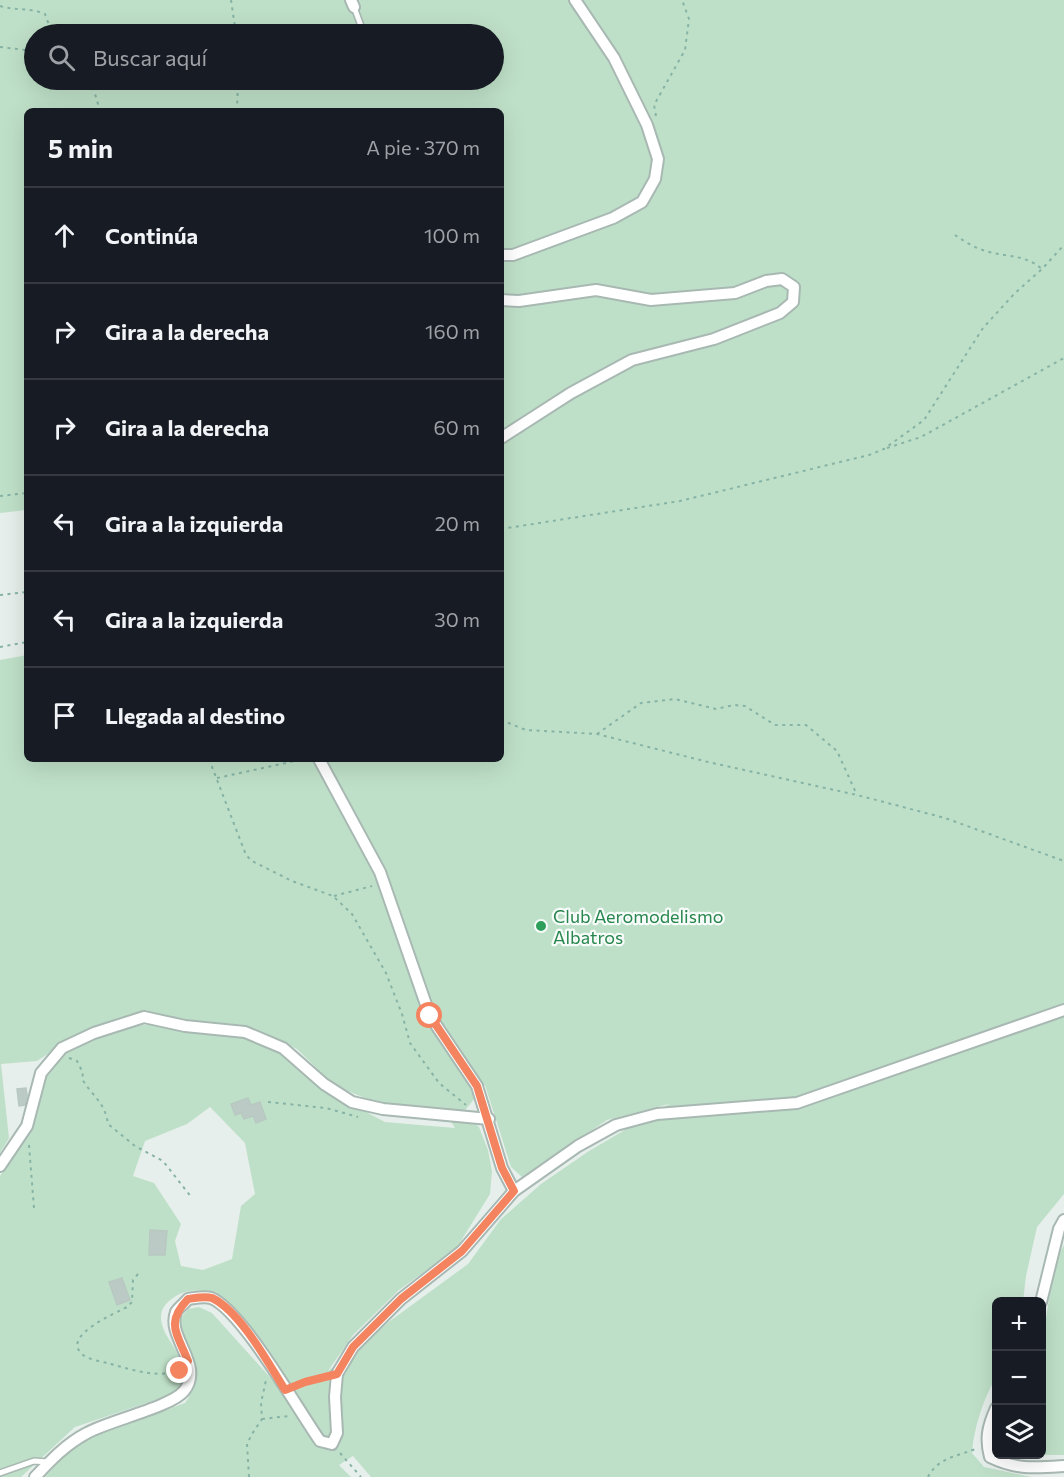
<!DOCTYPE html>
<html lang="es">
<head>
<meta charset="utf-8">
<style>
  :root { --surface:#171b24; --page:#20242c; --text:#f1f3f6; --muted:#9ea1a6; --line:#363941 }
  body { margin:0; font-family:Commissioner,sans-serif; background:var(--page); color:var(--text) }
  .controls { position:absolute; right:18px; bottom:18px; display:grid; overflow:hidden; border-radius:9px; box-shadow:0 6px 24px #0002 }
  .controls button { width:54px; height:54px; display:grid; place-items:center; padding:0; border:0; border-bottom:2px solid var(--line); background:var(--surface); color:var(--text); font:30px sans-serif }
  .stop { position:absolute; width:18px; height:18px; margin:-14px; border:4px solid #f4845f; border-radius:50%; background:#fff }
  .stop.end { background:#f4845f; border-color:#fff; box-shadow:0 2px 6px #0008 }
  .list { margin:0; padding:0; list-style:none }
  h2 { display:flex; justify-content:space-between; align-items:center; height:78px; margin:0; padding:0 24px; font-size:26px }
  h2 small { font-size:20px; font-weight:400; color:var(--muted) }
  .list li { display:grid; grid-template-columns:39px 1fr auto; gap:18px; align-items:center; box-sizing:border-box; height:96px; padding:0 24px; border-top:2px solid var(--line) }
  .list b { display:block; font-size:22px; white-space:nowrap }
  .list em { font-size:20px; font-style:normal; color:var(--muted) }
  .icon { flex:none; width:33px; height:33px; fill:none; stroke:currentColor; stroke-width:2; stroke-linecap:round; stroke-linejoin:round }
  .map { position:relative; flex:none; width:1064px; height:1477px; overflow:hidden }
  .search { position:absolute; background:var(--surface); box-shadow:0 6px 24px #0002; left:24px; top:24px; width:480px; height:66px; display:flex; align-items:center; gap:15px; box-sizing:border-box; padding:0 21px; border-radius:33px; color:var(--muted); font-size:22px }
  .panel { position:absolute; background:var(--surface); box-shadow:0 6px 24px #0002; left:24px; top:108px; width:480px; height:654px; border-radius:9px }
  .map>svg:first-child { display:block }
</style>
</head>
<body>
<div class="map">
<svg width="1064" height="1477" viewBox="0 0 1064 1477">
  <rect width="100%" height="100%" fill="#e6efeb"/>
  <g fill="#bfe0c8" fill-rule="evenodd">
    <path d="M0 0H1064V1194L1037 1227 1026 1276 1023 1301 996 1302V1377C983 1400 974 1427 972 1453L984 1467 1031 1477H371L353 1456 339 1465 351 1477H45L70 1450 90 1438 185 1403 189 1397 196 1370 183 1334 180 1319 188 1309 199 1307 212 1313 277 1385 290 1383C275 1358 241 1307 216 1295 204 1289 188 1289 176 1296 168 1301 161 1307 161 1317 161 1333 175 1345 180 1359 182 1364 183 1371 185 1377L178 1388 167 1396 75 1427 21 1477H0V1176L31 1128 41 1085 52 1069 67 1052 90 1041 135 1026 153 1024 192 1032 218 1033 244 1036 281 1051 322 1089 385 1122 455 1128 443 1109 399 1106 374 1102 334 1085 297 1049 244 1025 191 1020 152 1014 135 1016 80 1033 37 1061 1 1064 9 1138 0 1153V660L27 655V759H501V111H27V510L0 513ZM34 34H494V80H34ZM485 1085 511 1167 522 1177 607 1120 669 1104 589 1151 541 1184 501 1219 468 1264 390 1321 328 1371 353 1335 399 1290 456 1249 490 1194 492 1171 488 1150 479 1127 463 1113ZM210 1107 245 1143 255 1194 241 1206 232 1259 203 1270 181 1266 175 1241 181 1224 154 1183 133 1176 145 1141 187 1124Z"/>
    <polygon points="1064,1245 1064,1455 1029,1455 1042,1454 1042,1337 1044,1331 1055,1261"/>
  </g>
  <g fill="#bbcac4" stroke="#b8c9c2" stroke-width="1.5">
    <polygon points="26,1088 27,1095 25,1105 19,1106 17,1089"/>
    <polygon points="248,1098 251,1105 260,1102 266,1119 256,1123 253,1116 244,1119 241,1113 235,1115 231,1104"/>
    <polygon points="150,1230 167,1231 165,1255 149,1255"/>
    <polygon points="122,1278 130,1300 117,1305 109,1282"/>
  </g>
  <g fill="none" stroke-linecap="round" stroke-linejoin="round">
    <defs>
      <g id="service">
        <polyline points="354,7 364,34"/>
        <polyline points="0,1473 34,1461 48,1462"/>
      </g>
      <g id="minor">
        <polyline points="351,0 354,7"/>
        <polyline points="501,255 513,255 613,218 642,202 655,179 658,159 647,125 614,58 575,0"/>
        <polyline points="501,300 519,301 596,290 651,300 735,293 766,281 782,279 794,287 793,302 780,313 714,339 632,360 571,393 501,438"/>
        <polyline points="319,759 380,872 430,1016 477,1086 502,1168 514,1191"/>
        <polyline points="0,1166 27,1126 41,1073 62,1048 94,1033 144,1017 185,1026 245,1032 283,1048 324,1084 352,1102 383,1109 489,1119"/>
        <polyline points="1041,1302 1059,1229 1064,1220"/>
        <path d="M996 1408C988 1426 985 1438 990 1457 1017 1470 1035 1468 1064 1466"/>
        <path d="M35 1477C51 1460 66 1444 87 1433 108 1421 171 1407 184 1391 205 1365 166 1337 176 1312 178 1308 185 1303 188 1299 195 1298 205 1296 211 1298 242 1310 298 1410 320 1441L332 1444 337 1433 335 1397 337 1374 353 1347 401 1299 462 1251 514 1191 578 1146 616 1125 657 1114 797 1103 1064 1010"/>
      </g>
    </defs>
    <use href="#service" stroke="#a8b8b2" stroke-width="8"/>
    <use href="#minor" stroke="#a8b8b2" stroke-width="14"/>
    <g stroke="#86b3a5" stroke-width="2" stroke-dasharray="3 4.5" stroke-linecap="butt">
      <polyline points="231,0 236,34"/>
      <path d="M0 6C16 11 29 7 45 14L49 25 44 34"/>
      <polyline points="0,47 34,51"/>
      <polyline points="91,80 100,111"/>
      <polyline points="237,111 238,80"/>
      <polyline points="656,116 654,105 685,50 689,19 682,0"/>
      <path d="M955 235C965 242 977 249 989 252 1008 257 1026 255 1042 269"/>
      <polyline points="887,448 921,437 1064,358"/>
      <polyline points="0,496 27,493"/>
      <polyline points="501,529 680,501 869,455 884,449 924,420 983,328 1015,293 1042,269 1064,245"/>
      <polyline points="0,595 27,592"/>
      <polyline points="0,647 27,642"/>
      <polyline points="501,720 526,730 597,734 708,762 857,795 945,818 1064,861"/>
      <polyline points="597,734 641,703 675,699 716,709 734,705 745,706 775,725 806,725 837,751 857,795"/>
      <polyline points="209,759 246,855 252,861 292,881 333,896 352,914 386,973 402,1014 410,1043 439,1083 466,1105"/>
      <polyline points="217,778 295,761 307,761"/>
      <polyline points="334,896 372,886"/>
      <path d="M69 1058 77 1061 83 1073 82 1079C93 1097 105 1102 108 1124L135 1146 163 1161 192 1198"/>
      <polyline points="268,1102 326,1108 358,1117"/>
      <polyline points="29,1145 34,1208"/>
      <path d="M138 1274 133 1280 132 1302 127 1307C116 1313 63 1335 81 1353 87 1360 101 1361 111 1364 133 1370 155 1378 178 1371"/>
      <polyline points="296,1385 326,1377"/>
      <polyline points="262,1419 289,1416"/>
      <polyline points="340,1453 361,1477"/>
      <polyline points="249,1477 247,1444 252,1434 262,1419 261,1403 266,1380"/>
      <path d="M928 1477C938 1457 959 1456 978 1448"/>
    </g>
    <use href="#service" stroke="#fff" stroke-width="5"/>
    <use href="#minor" stroke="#fff" stroke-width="10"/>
  </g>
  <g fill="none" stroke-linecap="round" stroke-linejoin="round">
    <path stroke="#f4845f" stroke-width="8" d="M180 1371 188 1361C177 1333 165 1323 188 1299 195 1298 206 1296 212 1298 240 1311 269 1364 285 1390L305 1382 337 1374 353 1347 401 1299 462 1251 514 1191 502 1168 477 1086 430 1016"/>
  </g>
  <circle fill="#2e9e5b" stroke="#f7fbf9" stroke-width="2" cx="541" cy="926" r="6"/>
  <g text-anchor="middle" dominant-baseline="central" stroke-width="4.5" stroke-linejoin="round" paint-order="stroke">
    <g font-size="18" fill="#27864d" stroke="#f7fbf9" text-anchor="start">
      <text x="553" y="916">Club Aeromodelismo<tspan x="553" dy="21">Albatros</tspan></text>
    </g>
  </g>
</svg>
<div class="controls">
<button>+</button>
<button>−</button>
<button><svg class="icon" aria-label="layers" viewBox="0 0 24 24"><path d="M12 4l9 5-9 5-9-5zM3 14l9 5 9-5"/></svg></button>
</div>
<div class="stop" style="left:430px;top:1016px"></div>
<div class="stop end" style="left:180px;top:1371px"></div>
<div class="search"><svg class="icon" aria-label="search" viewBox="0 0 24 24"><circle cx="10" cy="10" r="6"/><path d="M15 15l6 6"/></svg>Buscar aquí</div>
<section class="panel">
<h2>5 min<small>A pie · 370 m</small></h2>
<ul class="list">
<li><svg class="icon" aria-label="ahead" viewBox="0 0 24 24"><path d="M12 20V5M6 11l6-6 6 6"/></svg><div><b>Continúa</b></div><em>100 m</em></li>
<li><svg class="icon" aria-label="right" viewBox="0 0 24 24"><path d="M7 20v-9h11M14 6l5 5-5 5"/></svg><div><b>Gira a la derecha</b></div><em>160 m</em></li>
<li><svg class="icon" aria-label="right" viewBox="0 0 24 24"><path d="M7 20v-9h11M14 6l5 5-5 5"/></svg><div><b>Gira a la derecha</b></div><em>60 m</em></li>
<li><svg class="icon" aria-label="left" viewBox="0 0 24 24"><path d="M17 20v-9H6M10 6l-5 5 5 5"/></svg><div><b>Gira a la izquierda</b></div><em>20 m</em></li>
<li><svg class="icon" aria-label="left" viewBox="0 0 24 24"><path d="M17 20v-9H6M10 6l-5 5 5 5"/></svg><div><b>Gira a la izquierda</b></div><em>30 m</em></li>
<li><svg class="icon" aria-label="arrive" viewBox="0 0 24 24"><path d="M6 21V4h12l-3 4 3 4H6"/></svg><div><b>Llegada al destino</b></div></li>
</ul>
</section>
</div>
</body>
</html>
